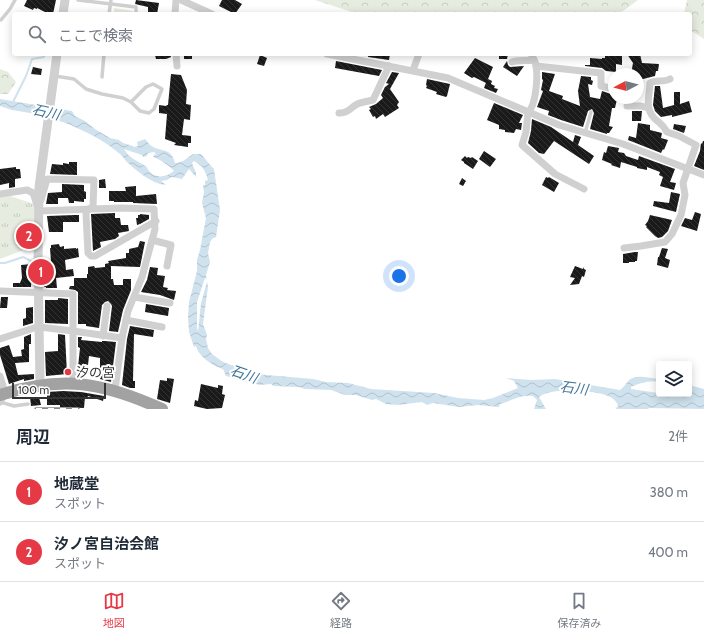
<!DOCTYPE html>
<html lang="ja">
<head>
<meta charset="utf-8">
<style>
  :root { --surface:#fff; --page:#f2f2f3; --text:#1f2937; --muted:#747a83; --line:#e0e1e3; --accent:#e63946 }
  body { margin:0; font-family:Cabin,"Noto Sans JP",sans-serif; background:var(--page); color:var(--text) }
  .controls { position:absolute; right:12px; bottom:12px; display:grid; overflow:hidden; border-radius:4px; box-shadow:0 2px 10px #0003 }
  .controls button { width:36px; height:36px; display:grid; place-items:center; padding:0; border:0; border-bottom:1px solid var(--line); background:var(--surface); color:var(--text); font:20px sans-serif }
  .compass { position:absolute; left:608px; top:68px; width:36px; height:36px; border-radius:50%; background:var(--surface); box-shadow:0 2px 10px #0003; rotate:263deg }
  .scale { position:absolute; left:12px; bottom:10px; width:94px; box-sizing:border-box; padding-left:4px; border:2px solid #333; border-top:0; font-size:11px; line-height:14px; white-space:nowrap; color:#333; -webkit-text-stroke:3px #fff; paint-order:stroke }
  .you { position:absolute; left:399px; top:276px; width:14px; height:14px; margin:-10px; border:3px solid #fff; border-radius:50%; background:#1a73e8; box-shadow:0 0 0 6px #1a73e833 }
  .badge { display:grid; place-items:center; width:26px; height:26px; border-radius:50%; background:var(--accent); color:#fff; font-size:13px; font-weight:700 }
  .pin { position:absolute; translate:-50% -50%; border:2px solid #fff; box-shadow:0 1px 4px #0006 }
  .list { margin:0; padding:0; list-style:none }
  h2 { display:flex; justify-content:space-between; align-items:center; height:52px; margin:0; padding:0 16px; font-size:17px }
  h2 small { font-size:13px; font-weight:400; color:var(--muted) }
  .list li { display:grid; grid-template-columns:26px 1fr auto; gap:12px; align-items:center; box-sizing:border-box; height:60px; padding:0 16px; border-top:1px solid var(--line) }
  .list b { display:block; font-size:15px; white-space:nowrap }
  .list p { margin:0; font-size:13px; white-space:nowrap; color:var(--muted) }
  .list em { font-size:13px; font-style:normal; color:var(--muted) }
  .icon { flex:none; width:22px; height:22px; fill:none; stroke:currentColor; stroke-width:2; stroke-linecap:round; stroke-linejoin:round }
  .map { position:relative; flex:none; width:704px; height:409px; overflow:hidden }
  .search { position:absolute; background:var(--surface); box-shadow:0 2px 10px #0003; left:12px; right:12px; top:12px; height:44px; display:flex; align-items:center; gap:10px; box-sizing:border-box; padding:0 14px; border-radius:4px; color:var(--muted); font-size:15px }
  .sheet { height:172px; background:var(--surface) }
  nav { display:flex; justify-content:space-around; align-items:center; box-sizing:border-box; height:56px; border-top:1px solid var(--line); background:var(--surface); font-size:11px; color:var(--muted) }
  nav a { display:grid; justify-items:center; gap:2px }
  nav .on { color:var(--accent) }
  .map>svg:first-child { display:block }
</style>
</head>
<body>
<div class="map">
<svg width="704" height="409" viewBox="0 0 704 409">
  <defs>
    <pattern id="grass-tufts" width="24" height="20" patternUnits="userSpaceOnUse"><rect width="24" height="20" fill="#e6ecdf"/><path d="M3 7l-1-3M5 7V3M7 7l1-3M15 17l-1-3M17 17v-4M19 17l1-3" fill="none" stroke="#c6cbc0"/></pattern>
    <pattern id="forest-crowns" width="20" height="18" patternUnits="userSpaceOnUse"><rect width="20" height="18" fill="#e6ecdf"/><path d="M2 6a3 3 0 1 1 6 0M12 15a3 3 0 1 1 6 0" fill="none" stroke="#c6cbc0"/></pattern>
    <pattern id="water-waves" width="16" height="10" patternUnits="userSpaceOnUse"><rect width="16" height="10" fill="#cfe2ee"/><path d="M0 5q4-4 8 0t8 0" fill="none" stroke="#b2c2cd"/></pattern>
    <pattern id="building-back-hatch" width="6" height="6" patternUnits="userSpaceOnUse"><rect width="6" height="6" fill="#1a1a1a"/><path d="M-1 5l2 2M0 0l6 6M5-1l2 2" fill="none" stroke="#333"/></pattern>
  </defs>
  <rect width="100%" height="100%" fill="#fff"/>
  <polygon fill="url(#grass-tufts)" points="10,196 34,204 34,246 0,259 0,197"/>
  <g fill="url(#forest-crowns)">
    <polygon points="315,0 638,0 619,14 358,14"/>
    <polygon points="687,0 704,0 704,39 690,30 690,14 684,14"/>
    <polygon points="0,69 8,72 16,82 8,94 0,94"/>
  </g>
  <polygon fill="#e6ecdf" points="114,8 133,11 133,14 114,14"/>
  <path fill="url(#water-waves)" fill-rule="evenodd" d="M0 99 72 111 75 116 85 121 95 129 110 138 119 140 123 143 133 146 134 147 138 146 137 142 145 139C147 141 148 143 150 145 160 153 171 146 175 163H177L183 161 193 154H201L212 167 214 169 220 210 216 237 213 238 210 242 208 253 210 262 206 275 208 287 203 324 207 335 206 339 208 348 212 354 223 362 255 374 313 379 326 382 348 383 371 389 434 393 458 398 484 400 493 398 518 388 514 381 506 378 532 380 555 379 620 390C624 387 626 384 629 380 636 374 650 378 659 379V382C649 380 640 383 631 387V389L658 393 657 391H659V394H683L684 395V394H689V385L704 389V409L649 408 648 409H617L615 408 618 407C618 402 613 398 608 396 595 390 550 387 539 397L546 409H534L537 400 533 396C521 394 511 401 500 404L499 407 478 405 459 407 433 403 427 405 422 402 398 405 386 404 376 399 372 400 356 395H345L331 390 305 389 299 387 274 386 271 384 260 385 226 376 223 369C213 366 199 357 196 346L194 347 189 332 188 317 189 302 197 271V260L200 250 206 218 202 203 204 192 203 185H205V181L208 180C205 170 203 166 194 161L192 163 196 173V177L189 169 182 179 172 177 167 180 161 181 166 185C154 185 135 170 126 161 124 159 123 156 120 154 104 140 83 130 63 122H61C57 116 49 115 42 113V115L12 110 0 106ZM124 149 142 155 143 157 147 156 148 153 154 152 157 155 155 154 153 157C158 158 171 167 174 171 164 179 152 179 146 166 137 161 129 158 124 149ZM205 278 207 279V282L201 303 198 332 197 328V302Z"/>
  <g fill="none" stroke-linecap="round" stroke-linejoin="round">
    <g stroke="#cfe2ee" stroke-width="2">
      <polyline points="13,102 26,76 32,59 44,57 43,54"/>
      <polyline points="0,263 5,263 23,257 31,261"/>
    </g>
  </g>
  <g fill="url(#building-back-hatch)">
    <polygon points="27,0 56,0 53,14 46,14 47,13 37,8 37,9 34,8 33,10 24,6"/>
    <polygon points="136,0 159,3 157,14 148,14 148,7 135,4"/>
    <polygon points="222,0 235,0 242,4 235,14 219,6"/>
    <polygon points="171,54 171,57 166,59 156,59 155,55"/>
    <rect x="184" y="54" width="8" height="5"/>
    <polygon points="368,54 390,54 389,60 368,57"/>
    <polygon points="499,54 508,54 507,59 499,59"/>
    <polygon points="605,54 622,55 622,65 616,64 616,72 606,71 602,68 585,66 585,65 590,65 590,58 602,59 602,58 605,58"/>
    <polygon points="627,54 640,54 642,63 659,64 658,71 656,71 655,76 643,79 638,78 638,74 631,74 633,63"/>
    <polygon points="260,55 267,58 264,66 257,64"/>
    <polygon points="475,58 493,67 488,79 492,81 491,84 495,86 494,88 498,89 496,93 484,88 487,80 486,83 474,77 472,78 464,73"/>
    <polygon points="336,61 382,70 379,76 335,68"/>
    <polygon points="507,61 508,65 510,67 524,66 517,76 503,67"/>
    <polygon points="33,67 42,69 41,75 31,74"/>
    <polygon points="392,72 399,73 390,89 399,102 397,105 399,108 385,117 383,114 376,119 375,116 373,117 369,110 371,109 369,107 376,104 383,98 381,95 385,87 389,84 386,83"/>
    <polygon points="542,72 555,74 549,91 563,96 562,99 580,106 578,91 581,76 591,77 591,80 593,81 592,85 588,84 590,97 600,99 602,91 614,95 614,98 617,99 615,108 612,108 609,126 613,127 609,133 607,133 607,134 590,129 594,113 592,109 588,111 583,127 561,120 548,115 549,111 537,107 543,91 541,90 543,80 542,79"/>
    <polygon points="171,74 181,75 187,90 186,104 191,105 190,120 184,119 182,135 191,136 191,143 188,143 188,147 174,145 176,143 165,139 167,114 159,113 159,105 166,106 167,105 168,105"/>
    <polygon points="427,79 450,84 447,96 446,97 436,94 437,92 426,88 427,86 426,85"/>
    <polygon points="655,86 660,86 663,108 674,105 674,92 680,92 680,104 689,101 692,112 672,117 672,115 661,117 655,111 653,105"/>
    <polygon points="494,103 523,115 519,123 522,123 521,130 516,129 514,133 505,132 505,130 499,129 499,125 487,120"/>
    <polygon points="632,111 642,111 641,121 632,121"/>
    <polygon points="532,119 551,127 573,142 575,135 581,137 578,145 594,156 589,164 554,141 544,154 539,153 528,143 531,131"/>
    <polygon points="638,123 650,125 650,130 662,133 661,138 668,140 664,150 663,149 661,153 628,140 629,136 636,138"/>
    <polygon points="674,124 686,126 684,133 673,129"/>
    <polygon points="703,141 704,141 704,170 694,166 700,151 701,143 702,144"/>
    <polygon points="608,146 619,148 618,152 624,153 626,156 638,160 639,156 675,169 670,182 676,183 674,190 660,186 663,177 659,175 660,172 647,167 647,170 637,168 637,167 621,162 620,168 611,165 612,164 602,160 604,152 606,153"/>
    <polygon points="484,151 496,159 490,167 479,159"/>
    <polygon points="465,156 467,158 468,157 471,158 472,157 478,161 473,169 464,163 464,162 461,160"/>
    <polygon points="69,162 77,162 77,175 50,174 52,164 63,165 63,163 69,164"/>
    <polygon points="16,167 16,169 20,169 21,178 15,179 15,187 9,188 9,183 0,185 0,169"/>
    <polygon points="546,177 548,178 549,177 559,183 554,192 542,185"/>
    <polygon points="462,178 466,181 463,186 459,184"/>
    <polygon points="105,179 106,188 99,188 99,180"/>
    <polygon points="62,184 84,185 84,191 86,192 86,199 84,199 84,202 74,201 74,203 69,203 68,198 58,198 58,204 46,204 48,193 62,192"/>
    <polygon points="136,186 136,196 156,194 157,204 133,203 133,202 114,202 114,201 109,201 109,191 126,191 125,187"/>
    <polygon points="671,192 680,194 676,212 653,206 654,201 669,203"/>
    <polygon points="695,212 701,214 697,231 681,226 685,218 692,220"/>
    <polygon points="115,213 115,218 120,218 121,225 128,225 129,231 118,233 119,236 115,239 100,242 101,247 93,251 91,214"/>
    <polygon points="140,214 149,215 149,219 140,224 137,225 136,218 138,218 138,215 140,215"/>
    <polygon points="75,215 79,215 79,222 63,222 63,232 49,232 47,216"/>
    <polygon points="650,215 672,220 668,231 662,237 658,238 655,236 646,227 647,226 645,225 648,221"/>
    <polygon points="25,229 32,229 32,243 26,243"/>
    <polygon points="140,241 145,242 140,267 111,266 111,279 113,279 114,285 123,285 123,279 131,279 131,290 123,310 118,332 109,331 112,306 111,304 108,301 105,302 102,305 99,328 86,326 86,324 78,324 78,292 75,290 69,289 70,286 74,286 74,278 87,278 87,274 88,274 88,267 94,266 95,268 105,267 105,264 109,263 108,261 126,258 126,253 129,253 129,249 138,247"/>
    <polygon points="59,244 60,247 64,246 64,249 76,248 76,249 78,248 79,257 65,260 66,270 73,269 74,276 56,278 57,288 46,288 46,287 44,287 44,272 49,272 48,262 51,262 50,248 51,248 51,245"/>
    <polygon points="662,248 668,249 665,258 670,260 668,268 657,265 658,257 659,257"/>
    <polygon points="635,252 638,252 637,261 635,261 635,262 629,262 629,263 623,263 623,254"/>
    <polygon points="32,264 31,287 13,287 13,283 20,283 22,278 21,265"/>
    <polygon points="575,266 583,269 584,267 584,269 586,270 584,277 582,276 579,284 570,285 575,278 570,277"/>
    <polygon points="150,267 158,268 157,275 165,276 163,287 168,288 167,290 176,291 174,300 160,295 141,292 147,280"/>
    <polygon points="1,297 8,297 7,308 0,308"/>
    <polygon points="58,298 68,299 68,324 45,323 45,300 58,300"/>
    <polygon points="146,304 169,308 168,316 145,312"/>
    <polygon points="33,307 33,323 23,326 23,319 26,318 26,308"/>
    <polygon points="130,326 154,330 153,337 134,334 133,381 135,381 135,388 130,388 122,385 127,339"/>
    <polygon points="31,334 31,344 29,344 29,362 15,363 18,375 34,374 34,379 24,381 24,379 9,384 0,355 0,348 9,345 13,357 22,356 21,350 24,349 24,337"/>
    <polygon points="58,334 65,335 67,374 46,376 45,352 58,351"/>
    <polygon points="78,337 82,337 81,340 102,342 102,341 105,341 116,342 111,382 100,379 105,368 100,368 100,358 89,356 88,365 85,364 85,368 78,367 80,348 78,347"/>
    <polygon points="167,378 174,379 170,403 157,399 160,380 167,381"/>
    <polygon points="201,384 218,388 218,385 223,386 222,394 225,395 222,408 207,409 194,406 195,400 198,401"/>
    <polygon points="63,391 81,392 104,396 103,401 88,396 87,398 85,397 84,408 60,407 60,405 47,405 47,392"/>
    <polygon points="30,397 39,397 41,405 31,406"/>
  </g>
  <g fill="none" stroke-linecap="round" stroke-linejoin="round">
    <g stroke="#d0d0d0" stroke-width="3.5">
      <polyline points="78,0 136,7 136,14"/>
      <polyline points="109,14 111,0"/>
      <polyline points="1,20 10,9 15,0"/>
      <polyline points="55,76 74,79 86,89 102,94 123,98 131,102 140,111 149,113 154,109 162,89 153,84 146,87 131,102"/>
      <polyline points="102,77 104,54"/>
      <polyline points="585,133 591,112"/>
      <polyline points="0,402 14,406 28,404"/>
    </g>
    <g stroke="#d0d0d0" stroke-width="7">
      <polyline points="181,0 212,14"/>
      <polyline points="175,14 176,0"/>
      <polyline points="176,54 177,66"/>
      <polyline points="327,54 448,78 559,125 623,144 704,175"/>
      <path d="M531 54C533 58 536 62 536 66 538 76 536 106 528 112L526 132 522 145 555 174 584 189"/>
      <path d="M512 62C517 60 528 61 534 60"/>
      <polyline points="536,66 601,73 601,86 614,89"/>
      <polyline points="413,70 419,54"/>
      <polyline points="627,106 641,106 648,108"/>
      <path d="M339 113C349 114 352 105 360 103 364 102 368 101 373 100L389 66"/>
      <polyline points="0,194 27,190 33,193 39,211 120,208 154,209 155,229 142,277 128,311 122,338 115,390"/>
      <polyline points="41,200 47,179 94,180 93,207 87,210 86,214 88,253 91,256 95,256 156,221"/>
      <polyline points="152,240 171,245 167,266"/>
      <path d="M624 248 641 246 665 242 672 234 681 215 685 195 683 183 696 145 679 136 667 132C662 123 660 124 654 118 644 107 650 95 650 83 656 79 663 83 670 79"/>
      <polyline points="0,291 73,294 73,383"/>
      <polyline points="134,297 170,303"/>
      <polyline points="126,320 162,327"/>
      <polyline points="103,336 107,306"/>
      <polyline points="0,339 34,328 39,327 73,331 122,338"/>
      <polyline points="0,376 5,393 0,402"/>
    </g>
    <g stroke="#d0d0d0" stroke-width="9">
      <polyline points="63,14 65,0"/>
      <polyline points="40,384 38,263 39,187 57,54"/>
    </g>
    <path stroke="#a2a2a2" stroke-width="12" d="M0 395C63 375 102 382 162 409"/>
    <defs>
      <polyline id="rail" points="36,409 78,409"/>
    </defs>
    <use href="#rail" stroke="#888" stroke-width="3.5"/>
    <use href="#rail" stroke="#fff" stroke-width="2" stroke-dasharray="6" stroke-linecap="butt"/>
  </g>
  <circle fill="#e63946" stroke="#fff" stroke-width="1.5" cx="68" cy="372" r="4"/>
  <g text-anchor="middle" dominant-baseline="central" stroke-width="4" stroke-linejoin="round" paint-order="stroke">
    <g font-size="13" fill="#333" stroke="#fff" text-anchor="start">
      <text x="76" y="372">汐の宮</text>
    </g>
    <g font-size="14" font-style="italic" fill="#3f7597" stroke="#fff">
      <text transform="translate(46 112) rotate(13)">石川</text>
      <text transform="translate(244 374) rotate(19)">石川</text>
      <text transform="translate(574 388) rotate(7)">石川</text>
    </g>
  </g>
</svg>
<div class="controls">
<button><svg class="icon" aria-label="layers" viewBox="0 0 24 24"><path d="M12 4l9 5-9 5-9-5zM3 14l9 5 9-5"/></svg></button>
</div>
<svg class="compass" viewBox="-18 -18 36 36"><path d="M0-13l5 13h-10z" fill="#e53935"/><path d="M0 13l5-13h-10z" fill="#747a83"/></svg>
<div class="scale">100 m</div>
<div class="you"></div>
<div class="pin badge" style="left:41px;top:272px">1</div>
<div class="pin badge" style="left:29px;top:236px">2</div>
<div class="search"><svg class="icon" aria-label="search" viewBox="0 0 24 24"><circle cx="10" cy="10" r="6"/><path d="M15 15l6 6"/></svg>ここで検索</div>
</div>
<section class="sheet">
<h2>周辺<small>2件</small></h2>
<ul class="list">
<li><span class="badge">1</span><div><b>地蔵堂</b><p>スポット</p></div><em>380 m</em></li>
<li><span class="badge">2</span><div><b>汐ノ宮自治会館</b><p>スポット</p></div><em>400 m</em></li>
</ul>
</section>
<nav>
<a class="on"><svg class="icon" aria-label="map" viewBox="0 0 24 24"><path d="M3 6l6-2 6 2 6-2v14l-6 2-6-2-6 2zM9 4v14M15 6v14"/></svg>地図</a>
<a><svg class="icon" aria-label="directions" viewBox="0 0 24 24"><path d="M12 3l9 9-9 9-9-9zM9 14v-3h6M13 9l2 2-2 2"/></svg>経路</a>
<a><svg class="icon" aria-label="saved" viewBox="0 0 24 24"><path d="M7 4h10v16l-5-4-5 4z"/></svg>保存済み</a>
</nav>
</body>
</html>
